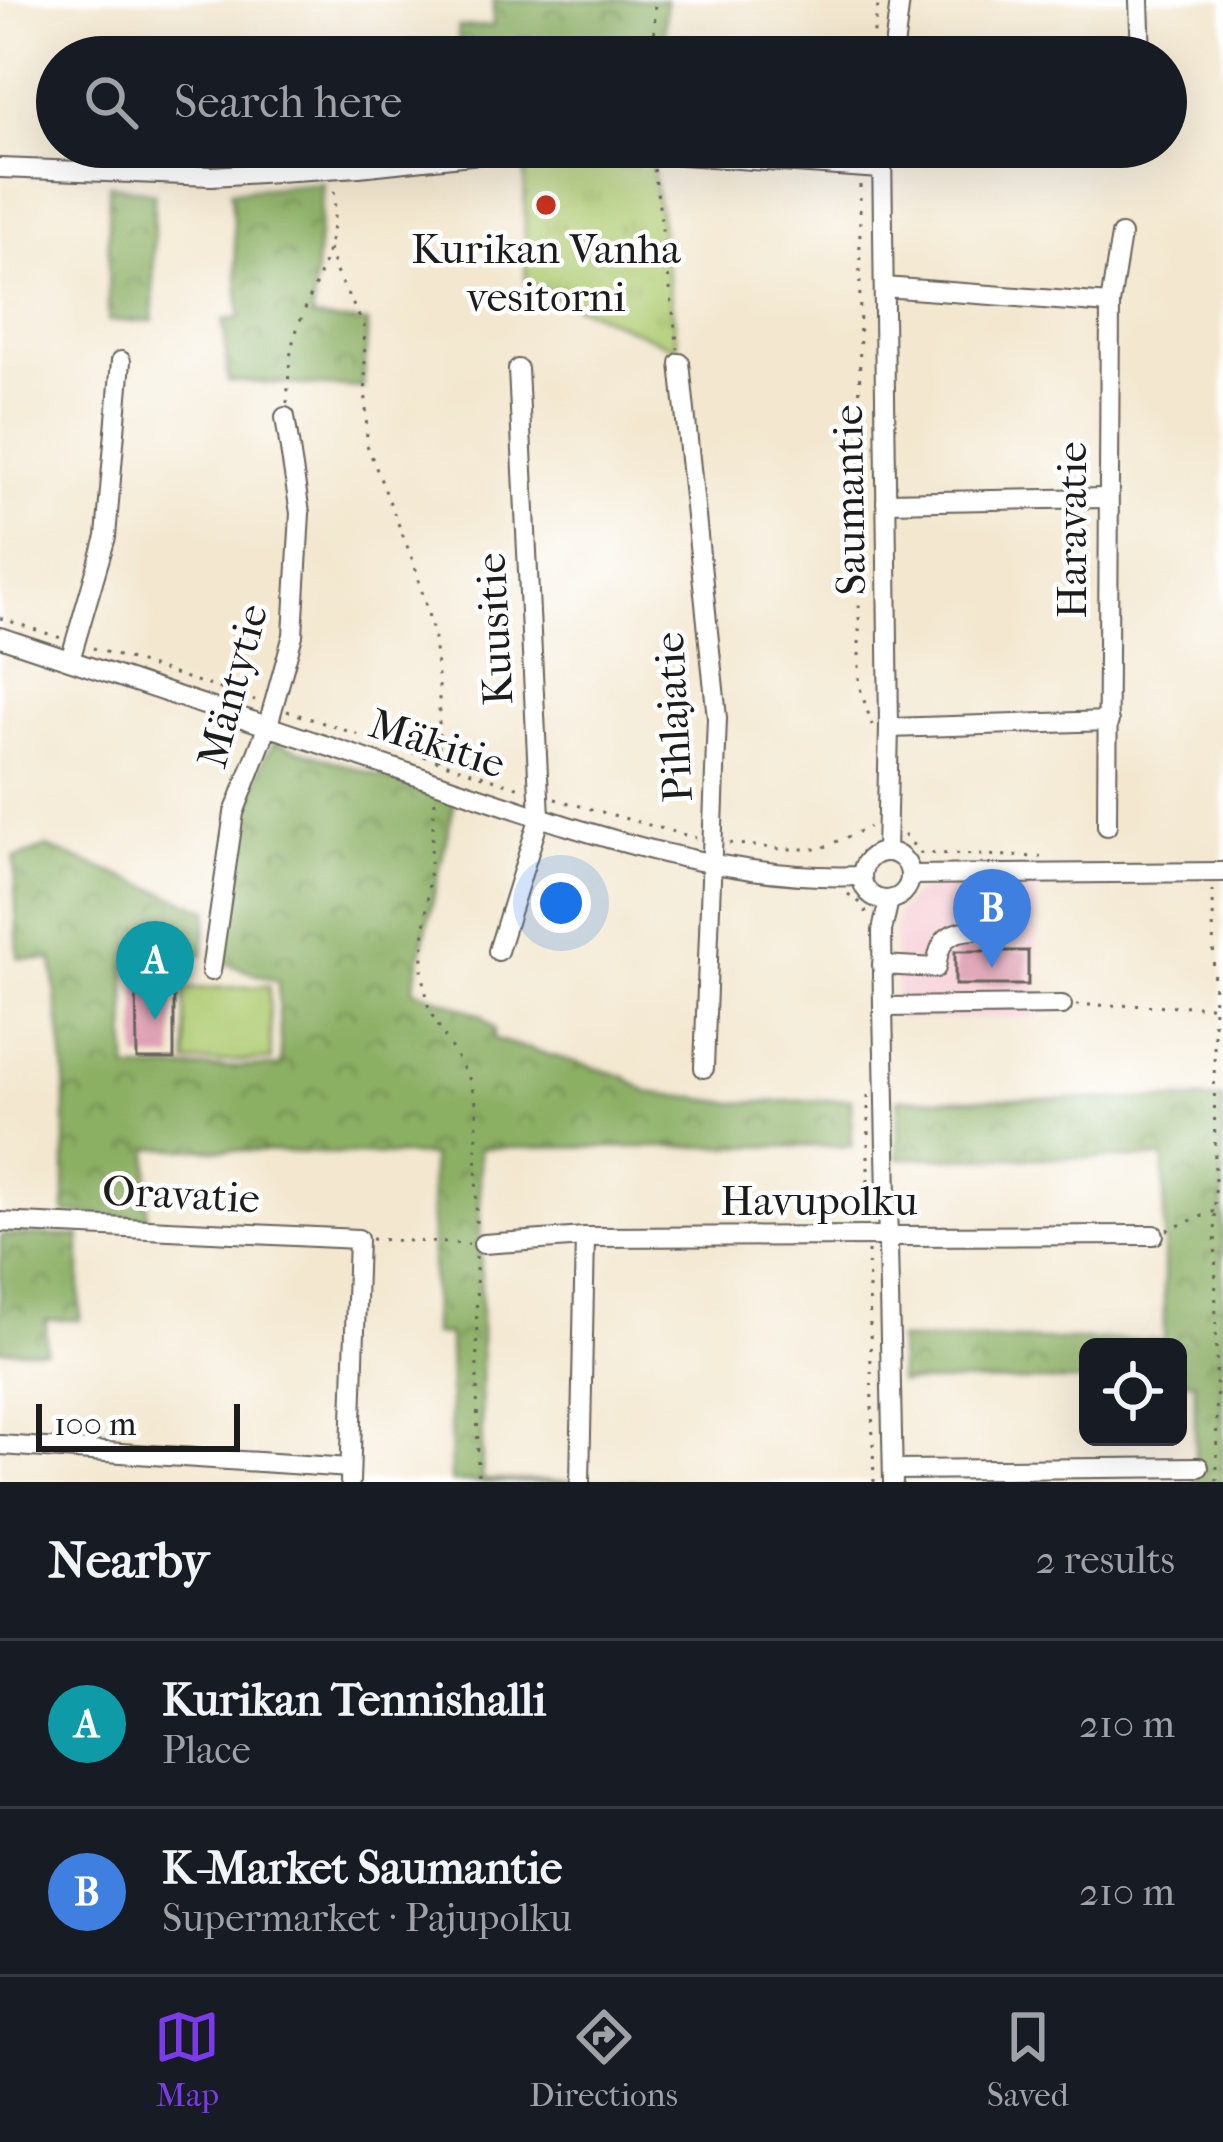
<!DOCTYPE html>
<html lang="en">
<head>
<meta charset="utf-8">
<style>
  :root { --surface:#171b24; --page:#242831; --text:#f1f3f6; --muted:#9ea1a6; --line:#363941; --accent:#7c3aed }
  body { margin:0; font-family:"IM FELL French Canon",serif; background:var(--page); color:var(--text) }
  .controls { position:absolute; right:36px; bottom:36px; display:grid; overflow:hidden; border-radius:18px; box-shadow:0 12px 48px #0002 }
  .controls button { width:108px; height:108px; display:grid; place-items:center; padding:0; border:0; border-bottom:3px solid var(--line); background:var(--surface); color:var(--text); font:60px sans-serif }
  .scale { position:absolute; left:36px; bottom:30px; width:204px; box-sizing:border-box; padding-left:12px; border:6px solid #1c1c1c; border-top:0; font-size:33px; line-height:42px; white-space:nowrap; color:#1c1c1c; -webkit-text-stroke:9px #fff; paint-order:stroke }
  .you { position:absolute; left:561px; top:903px; width:42px; height:42px; margin:-30px; border:9px solid #fff; border-radius:50%; background:#1a73e8; box-shadow:0 0 0 18px #1a73e833 }
  .badge { display:grid; place-items:center; width:78px; height:78px; border-radius:50%; background:var(--accent); color:#fff; font-size:39px; font-weight:700 }
  .pin { position:absolute; translate:-50% -99px; filter:drop-shadow(0 3px 6px #0008) }
  .pin::after { content:''; position:absolute; top:63px; width:42px; height:36px; background:inherit; clip-path:polygon(0 0,100% 0,50% 100%) }
  .list { margin:0; padding:0; list-style:none }
  h2 { display:flex; justify-content:space-between; align-items:center; height:156px; margin:0; padding:0 48px; font-size:51px }
  h2 small { font-size:39px; font-weight:400; color:var(--muted) }
  .list li { display:grid; grid-template-columns:78px 1fr auto; gap:36px; align-items:center; box-sizing:border-box; height:168px; padding:0 48px; border-top:3px solid var(--line) }
  .list b { display:block; font-size:45px; white-space:nowrap }
  .list p { margin:0; font-size:39px; white-space:nowrap; color:var(--muted) }
  .list em { font-size:39px; font-style:normal; color:var(--muted) }
  .icon { flex:none; width:66px; height:66px; fill:none; stroke:currentColor; stroke-width:2; stroke-linecap:round; stroke-linejoin:round }
  .map { position:relative; flex:none; width:1223px; height:1482px; overflow:hidden }
  .search { position:absolute; background:var(--surface); box-shadow:0 12px 48px #0002; left:36px; right:36px; top:36px; height:132px; display:flex; align-items:center; gap:30px; box-sizing:border-box; padding:0 42px; border-radius:66px; color:var(--muted); font-size:45px }
  .sheet { height:492px; background:var(--surface) }
  nav { display:flex; justify-content:space-around; align-items:center; box-sizing:border-box; height:168px; border-top:3px solid var(--line); background:var(--surface); font-size:33px; color:var(--muted) }
  nav a { display:grid; justify-items:center; gap:6px }
  nav .on { color:var(--accent) }
  .map>svg:first-child { display:block }
</style>
</head>
<body>
<div class="map">
<svg width="1223" height="1482" viewBox="0 0 1223 1482">
  <defs>
    <pattern id="grass-tufts" width="24" height="20" patternUnits="userSpaceOnUse" patternTransform="scale(3)"><rect width="24" height="20" fill="#afcb71"/><path d="M3 7l-1-3M5 7V3M7 7l1-3M15 17l-1-3M17 17v-4M19 17l1-3" fill="none" stroke="#96ae61"/></pattern>
    <pattern id="forest-crowns" width="20" height="18" patternUnits="userSpaceOnUse" patternTransform="scale(3)"><rect width="20" height="18" fill="#8baf63"/><path d="M2 6a3 3 0 1 1 6 0M12 15a3 3 0 1 1 6 0" fill="none" stroke="#718e51"/></pattern>
  </defs>
  <rect width="100%" height="100%" fill="#fff"/>
  <filter id="ink" filterUnits="userSpaceOnUse"><feTurbulence type="fractalNoise" baseFrequency=".00833" numOctaves="2"/><feDisplacementMap in="SourceGraphic" scale="24" xChannelSelector="R" yChannelSelector="G"/><feConvolveMatrix kernelMatrix="1 2 1 2 8 2 1 2 1" color-interpolation-filters="sRGB"/></filter>
  <filter id="wash" filterUnits="userSpaceOnUse"><feTurbulence type="fractalNoise" baseFrequency=".004" numOctaves="4" result="noise"/><feDisplacementMap in="SourceGraphic" scale="48" xChannelSelector="R" yChannelSelector="G"/><feGaussianBlur stdDeviation="2.7" result="paint"/><feColorMatrix in="noise" values="0 0 0 0 0 0 0 0 0 0 0 0 0 0 0 0 0 1.4 0 .05"/><feComposite in="paint" operator="in"/></filter>
  <g filter="url(#wash)">
    <rect width="100%" height="100%" fill="#f3e7cf"/>
    <polygon fill="#f6cfd6" points="1037,887 1037,1018 897,1019 895,930 898,912 908,900 920,891 936,888"/>
    <polygon fill="url(#grass-tufts)" stroke="#667446" stroke-width="3" points="524,156 652,160 678,349 526,285"/>
    <g fill="url(#forest-crowns)" stroke="#546640" stroke-width="3">
      <polygon points="493,0 666,0 664,57 459,57 458,27 493,26"/>
      <polygon points="323,183 312,318 368,323 363,388 228,381 223,320 240,318 231,191"/>
      <polygon points="109,184 154,193 153,321 108,321"/>
      <polygon points="275,742 455,801 413,989 481,1015 494,1029 494,1039 624,1076 647,1092 733,1103 851,1099 852,1146 480,1148 482,1480 657,1482 451,1482 449,1335 433,1334 431,1156 149,1148 147,1218 65,1213 65,1073 52,960 18,958 14,859 47,847 208,910 203,955 126,965 127,1070 281,1066 278,982 222,962 234,855 265,756"/>
      <polygon points="898,1099 1223,1099 1223,1482 1195,1482 1195,1382 1178,1381 1178,1347 1088,1347 1088,1381 899,1382 898,1340 1164,1340 1164,1158 898,1158"/>
      <polygon points="1,1235 80,1236 80,1320 46,1320 46,1350 0,1350"/>
    </g>
    <polygon fill="#afcb71" stroke="#667446" stroke-width="3" points="269,986 271,1060 187,1063 184,989"/>
    <g id="blocks">
      <g fill="#da95ab">
        <rect x="955" y="951" width="73" height="34"/>
        <polygon points="174,980 174,1059 137,1059 136,981"/>
      </g>
    </g>
  </g>
  <g filter="url(#ink)">
    <use href="#blocks" fill-opacity="0" stroke="#67635b" stroke-width="3"/>
    <g fill="none" stroke-linecap="round" stroke-linejoin="round">
      <defs>
        <g id="minor">
          <polyline points="1139,0 1141,57"/>
          <polyline points="893,57 900,0"/>
          <polyline points="569,147 880,169"/>
          <polyline points="882,147 889,728 886,852"/>
          <polyline points="0,168 212,176 359,167 547,147"/>
          <polyline points="884,287 1110,304"/>
          <polyline points="680,363 717,718 704,1068"/>
          <polyline points="886,502 1106,498"/>
          <path d="M0 637C142 683 284 731 426 779 565 825 713 882 862 876"/>
          <polyline points="70,660 106,537 121,361"/>
          <polyline points="889,728 1109,721"/>
          <polyline points="1107,826 1110,304 1121,235"/>
          <circle cx="886" cy="876" r="24"/>
          <polyline points="910,875 1223,872"/>
          <polyline points="889,900 882,931 883,1007 893,1482"/>
          <polyline points="498,951 540,816 518,369"/>
          <path d="M882 965 936 968C939 942 946 931 974 930"/>
          <polyline points="211,971 234,813 268,725 293,635 300,513 285,417"/>
          <polyline points="883,1007 1062,1005"/>
          <polyline points="0,1222 358,1239 350,1482"/>
          <polyline points="483,1244 585,1237 1154,1235"/>
          <polyline points="0,1445 350,1468"/>
          <polyline points="893,1470 1199,1467"/>
          <polyline points="580,1482 585,1237"/>
        </g>
      </defs>
      <use href="#minor" stroke="#67635b" stroke-width="22"/>
      <g stroke="#67635b" stroke-width="3" stroke-dasharray="3 9" stroke-linecap="butt">
        <polyline points="654,57 655,0"/>
        <polyline points="870,57 879,0"/>
        <polyline points="654,169 678,349"/>
        <polyline points="860,185 859,685 872,725"/>
        <polyline points="329,249 336,272 364,326 367,445 415,566 433,632 439,684 439,762"/>
        <path d="M287 403C289 381 288 356 295 335 314 281 339 247 334 187"/>
        <polyline points="0,618 61,638"/>
        <polyline points="93,648 255,700"/>
        <polyline points="287,711 523,789"/>
        <polyline points="555,799 696,838"/>
        <polyline points="435,801 422,969 429,1010 470,1080 477,1106 476,1228"/>
        <polyline points="904,834 920,853 1041,857"/>
        <polyline points="729,843 780,849 820,849 869,827"/>
        <polyline points="1213,890 1217,1482"/>
        <polyline points="848,894 862,904 869,918"/>
        <polyline points="1076,1005 1211,1006"/>
        <polyline points="868,1095 868,1218"/>
        <polyline points="1167,1230 1223,1208"/>
        <polyline points="371,1239 469,1244"/>
        <polyline points="868,1251 874,1482"/>
        <polyline points="476,1256 478,1482"/>
      </g>
      <use href="#minor" stroke="#fff" stroke-width="18"/>
    </g>
  </g>
  <circle fill="#c8321e" stroke="#fff" stroke-width="4.5" cx="546" cy="205" r="12"/>
  <g text-anchor="middle" dominant-baseline="central" stroke-width="9" stroke-linejoin="round" paint-order="stroke">
    <g font-size="42" fill="#1c1c1c" stroke="#fff">
      <text x="546" y="249">Kurikan Vanha<tspan x="546" dy="48">vesitorni</tspan></text>
    </g>
    <g font-size="42" fill="#1c1c1c" stroke="#fff">
      <text transform="translate(850 500) rotate(-91)">Saumantie</text>
      <text transform="translate(1072 530) rotate(-90)">Haravatie</text>
      <text transform="translate(495 629) rotate(-93)">Kuusitie</text>
      <text transform="translate(233 686) rotate(-75)">Mäntytie</text>
      <text transform="translate(674 717) rotate(-93)">Pihlajatie</text>
      <text transform="translate(437 744) rotate(18)">Mäkitie</text>
      <text transform="translate(181 1195) rotate(3)">Oravatie</text>
      <text x="819" y="1201">Havupolku</text>
    </g>
  </g>
</svg>
<div class="controls">
<button><svg class="icon" aria-label="locate" viewBox="0 0 24 24"><circle cx="12" cy="12" r="6"/><path d="M12 2v4M12 18v4M2 12h4M18 12h4"/></svg></button>
</div>
<div class="scale">100 m</div>
<div class="you"></div>
<div class="pin badge" style="left:155px;top:1020px;background:#0f9aa8">A</div>
<div class="pin badge" style="left:992px;top:968px;background:#3f7fe0">B</div>
<div class="search"><svg class="icon" aria-label="search" viewBox="0 0 24 24"><circle cx="10" cy="10" r="6"/><path d="M15 15l6 6"/></svg>Search here</div>
</div>
<section class="sheet">
<h2>Nearby<small>2 results</small></h2>
<ul class="list">
<li><span class="badge" style="background:#0f9aa8">A</span><div><b>Kurikan Tennishalli</b><p>Place</p></div><em>210 m</em></li>
<li><span class="badge" style="background:#3f7fe0">B</span><div><b>K-Market Saumantie</b><p>Supermarket · Pajupolku</p></div><em>210 m</em></li>
</ul>
</section>
<nav>
<a class="on"><svg class="icon" aria-label="map" viewBox="0 0 24 24"><path d="M3 6l6-2 6 2 6-2v14l-6 2-6-2-6 2zM9 4v14M15 6v14"/></svg>Map</a>
<a><svg class="icon" aria-label="directions" viewBox="0 0 24 24"><path d="M12 3l9 9-9 9-9-9zM9 14v-3h6M13 9l2 2-2 2"/></svg>Directions</a>
<a><svg class="icon" aria-label="saved" viewBox="0 0 24 24"><path d="M7 4h10v16l-5-4-5 4z"/></svg>Saved</a>
</nav>
</body>
</html>
